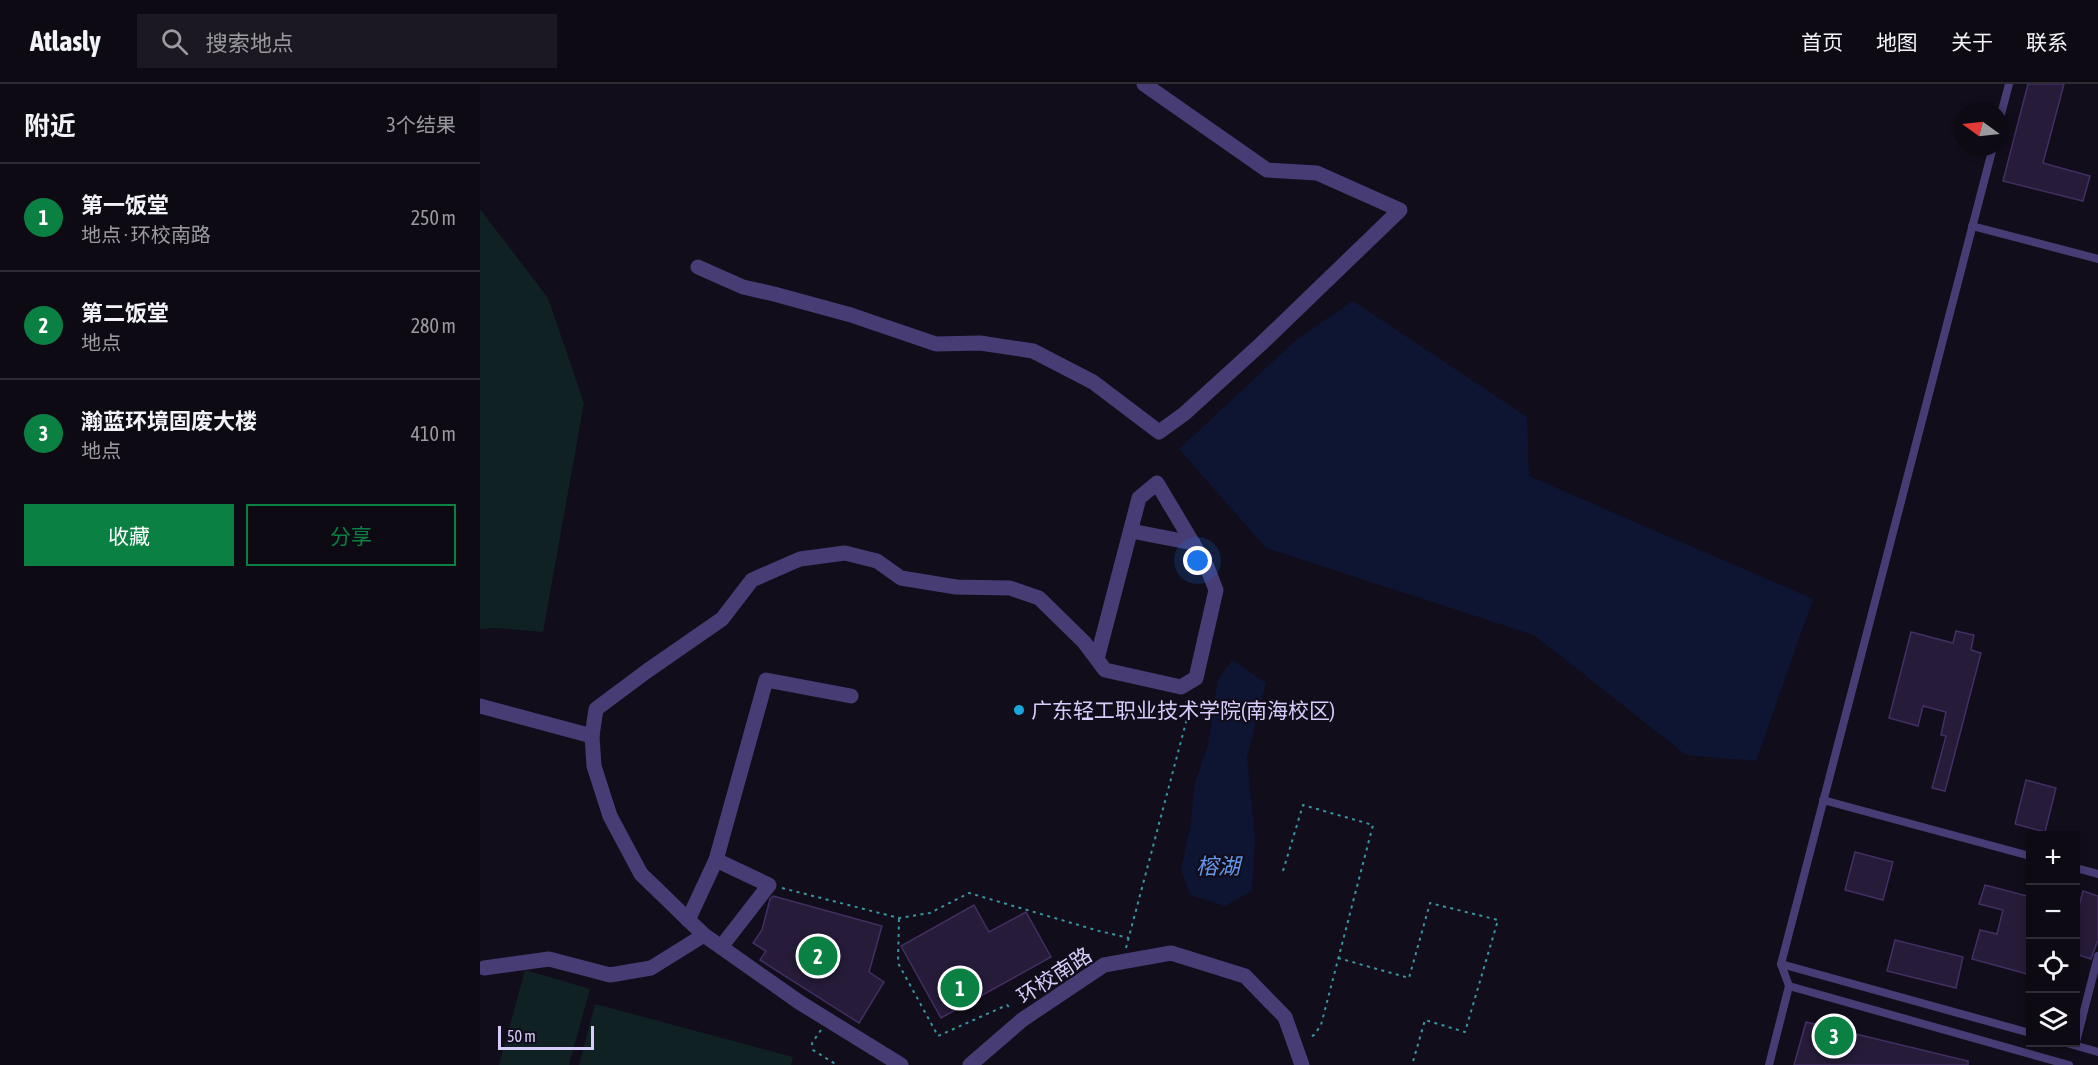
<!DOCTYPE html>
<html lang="zh">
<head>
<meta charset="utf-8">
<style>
  :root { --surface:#0d0a14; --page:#1b1822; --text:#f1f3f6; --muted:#9a9aa0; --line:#2d2b34; --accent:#0b8043 }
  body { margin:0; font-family:"Asap Condensed","Noto Sans SC",sans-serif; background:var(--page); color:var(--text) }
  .controls { position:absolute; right:18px; bottom:18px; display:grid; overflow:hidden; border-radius:0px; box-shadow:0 3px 9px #0003 }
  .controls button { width:54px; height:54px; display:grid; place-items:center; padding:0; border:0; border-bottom:2px solid var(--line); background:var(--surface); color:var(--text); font:30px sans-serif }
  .compass { position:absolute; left:1474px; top:18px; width:54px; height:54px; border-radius:50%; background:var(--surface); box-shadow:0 3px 9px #0003; rotate:285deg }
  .scale { position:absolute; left:18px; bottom:15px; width:96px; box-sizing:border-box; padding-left:6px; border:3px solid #d8ccfa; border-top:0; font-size:16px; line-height:21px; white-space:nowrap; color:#d8ccfa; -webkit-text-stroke:4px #110d1a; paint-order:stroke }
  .you { position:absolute; left:718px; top:477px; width:21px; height:21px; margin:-15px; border:4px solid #fff; border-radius:50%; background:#1a73e8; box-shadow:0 0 0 9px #1a73e833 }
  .badge { display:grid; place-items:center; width:39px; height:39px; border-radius:50%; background:var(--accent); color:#fff; font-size:20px; font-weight:700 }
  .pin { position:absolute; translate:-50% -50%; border:3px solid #fff; box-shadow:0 2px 6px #0006 }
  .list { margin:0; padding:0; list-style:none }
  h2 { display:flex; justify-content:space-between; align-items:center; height:78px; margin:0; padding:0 24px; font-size:26px }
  h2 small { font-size:20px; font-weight:400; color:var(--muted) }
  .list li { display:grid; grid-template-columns:39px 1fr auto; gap:18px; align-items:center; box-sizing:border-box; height:108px; padding:0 24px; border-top:2px solid var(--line) }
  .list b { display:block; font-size:22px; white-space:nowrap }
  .list p { margin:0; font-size:20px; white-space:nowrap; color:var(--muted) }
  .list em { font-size:20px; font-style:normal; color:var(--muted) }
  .actions { display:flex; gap:12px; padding:18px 24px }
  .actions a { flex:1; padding:14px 0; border:2px solid var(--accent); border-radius:0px; text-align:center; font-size:21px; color:var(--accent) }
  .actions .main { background:var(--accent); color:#fff }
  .icon { flex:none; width:33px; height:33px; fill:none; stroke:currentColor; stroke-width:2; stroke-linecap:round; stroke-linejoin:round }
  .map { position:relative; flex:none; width:1618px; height:981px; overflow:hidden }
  header { display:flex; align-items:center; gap:36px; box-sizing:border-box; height:84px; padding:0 30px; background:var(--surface); border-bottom:2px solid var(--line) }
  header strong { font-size:28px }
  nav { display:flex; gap:33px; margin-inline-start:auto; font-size:21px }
  .search { width:420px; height:54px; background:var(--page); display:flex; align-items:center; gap:15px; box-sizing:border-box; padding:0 21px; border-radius:0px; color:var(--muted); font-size:22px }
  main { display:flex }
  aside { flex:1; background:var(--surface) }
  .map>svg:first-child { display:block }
</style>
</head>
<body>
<header>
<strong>Atlasly</strong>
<div class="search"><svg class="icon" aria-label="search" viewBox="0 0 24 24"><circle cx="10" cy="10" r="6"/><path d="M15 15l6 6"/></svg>搜索地点</div>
<nav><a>首页</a><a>地图</a><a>关于</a><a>联系</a></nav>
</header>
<main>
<aside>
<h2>附近<small>3个结果</small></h2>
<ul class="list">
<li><span class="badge">1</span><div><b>第一饭堂</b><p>地点 · 环校南路</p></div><em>250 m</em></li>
<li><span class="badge">2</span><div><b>第二饭堂</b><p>地点</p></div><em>280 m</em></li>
<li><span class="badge">3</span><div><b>瀚蓝环境固废大楼</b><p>地点</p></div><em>410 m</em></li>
</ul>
<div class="actions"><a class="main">收藏</a><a>分享</a></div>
</aside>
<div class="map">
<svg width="1618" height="981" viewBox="0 0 1618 981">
  <rect width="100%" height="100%" fill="#110d1a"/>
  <g fill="#102124">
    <polygon points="0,125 68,214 104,319 63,548 16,544 0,545"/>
    <polygon points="45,886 110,905 89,981 19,981"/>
    <polygon points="115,920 313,973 311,981 99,981"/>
  </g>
  <g fill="#0d1533">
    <polygon points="873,217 1047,333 1049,392 1333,515 1276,677 1206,671 1054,551 786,464 699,365 817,255"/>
    <polygon points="752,576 786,599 767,673 775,754 772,807 745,822 710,811 701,786 710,744 715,699 728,661 738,596"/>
  </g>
  <g fill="#261b39" stroke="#422f63" stroke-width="1.5">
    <polygon points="1548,0 1584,0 1563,79 1610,92 1603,117 1523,97"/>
    <polygon points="1476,547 1494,551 1491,566 1501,569 1465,707 1452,704 1466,652 1461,651 1466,628 1443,622 1438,642 1409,634 1431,548 1473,559"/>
    <polygon points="1546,696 1576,704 1565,748 1535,740"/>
    <polygon points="1375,768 1413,778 1403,816 1365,806"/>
    <polygon points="1505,801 1551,813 1551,891 1492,875 1500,846 1517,850 1523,826 1499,820"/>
    <polygon points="1603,807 1618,812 1618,856 1611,875 1596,870 1596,825 1598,826"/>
    <polygon points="293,812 402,842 389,888 404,898 379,939 280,876 286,867 273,859 282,846 290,815"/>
    <polygon points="494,821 509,848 546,828 571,873 461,934 421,862"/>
    <polygon points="1415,856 1483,873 1476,904 1407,887"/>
    <polygon points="1326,938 1488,977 1488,981 1314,981"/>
  </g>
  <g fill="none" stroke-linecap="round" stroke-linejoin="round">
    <g stroke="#3896a1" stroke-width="2" stroke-dasharray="3 4.5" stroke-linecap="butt">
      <polyline points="803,787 823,721 893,741 841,941 834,951 828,954"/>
      <polyline points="302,804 419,834 450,829 489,809 619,847 649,854"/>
      <polyline points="419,835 418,879 458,952 527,921 532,926"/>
      <polyline points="646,864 709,627 706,617"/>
      <polyline points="858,874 929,894 950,819 1018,836 985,948 945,936 932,981"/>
      <polyline points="341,946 332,959 333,966 357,981"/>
    </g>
    <g stroke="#483c75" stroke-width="8">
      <polyline points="1519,38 1529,0"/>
      <polyline points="1492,142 1618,175"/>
      <polyline points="1343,716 1550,772"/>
      <polyline points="1596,784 1618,790"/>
      <polyline points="1301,880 1550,949"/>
      <polyline points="1309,902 1589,981"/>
      <polyline points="1583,958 1618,968"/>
      <polyline points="1596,958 1618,872"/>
      <polyline points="1289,981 1309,902 1301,880 1513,63"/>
    </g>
    <g stroke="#483c75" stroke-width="15">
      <polyline points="218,183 263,203 294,210 371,231 456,260 500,259 553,267 613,298 679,348 704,330 781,260 920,126 837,89 787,86 664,0"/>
      <polyline points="651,447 713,459"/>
      <polyline points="0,622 112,652 114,682 130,732 161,790 224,851 319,918 421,981"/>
      <polyline points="112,652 116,625 167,587 242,535 272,496 320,475 365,469 397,477 421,494 476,503 530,504 559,514 604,558 625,586 701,603 716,594 736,506 727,483 677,399 659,414 617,575"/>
      <polyline points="236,776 286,596 371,612"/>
      <polyline points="208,836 236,776 289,801 241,863"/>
      <polyline points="4,884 69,875 130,891 171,884 224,851"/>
      <polyline points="490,981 542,936 624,881 691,869 765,892 805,933 822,981"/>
    </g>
  </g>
  <circle fill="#17a7da" stroke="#110d1a" stroke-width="2" cx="539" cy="626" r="6"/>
  <g text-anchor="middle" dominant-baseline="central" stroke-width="4.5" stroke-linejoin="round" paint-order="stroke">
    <g font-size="21" fill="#d8ccfa" stroke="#110d1a" text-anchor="start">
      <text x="551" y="626">广东轻工职业技术学院(南海校区)</text>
    </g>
    <g font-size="21" fill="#d8ccfa" stroke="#110d1a">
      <text transform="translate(574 891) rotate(-33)">环校南路</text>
    </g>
    <g font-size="22" font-style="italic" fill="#6498ef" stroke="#110d1a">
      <text x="738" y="782">榕湖</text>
    </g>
  </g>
</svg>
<div class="controls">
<button>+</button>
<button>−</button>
<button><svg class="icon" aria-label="locate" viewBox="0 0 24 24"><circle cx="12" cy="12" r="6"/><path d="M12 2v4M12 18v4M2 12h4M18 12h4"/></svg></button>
<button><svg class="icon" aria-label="layers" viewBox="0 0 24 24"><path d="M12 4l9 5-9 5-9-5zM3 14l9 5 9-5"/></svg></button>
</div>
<svg class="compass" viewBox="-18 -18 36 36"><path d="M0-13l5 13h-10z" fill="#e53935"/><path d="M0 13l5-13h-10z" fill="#9a9aa0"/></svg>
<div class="scale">50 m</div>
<div class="you"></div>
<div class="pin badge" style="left:480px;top:904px">1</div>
<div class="pin badge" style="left:338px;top:872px">2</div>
<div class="pin badge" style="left:1354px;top:952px">3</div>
</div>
</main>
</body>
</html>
